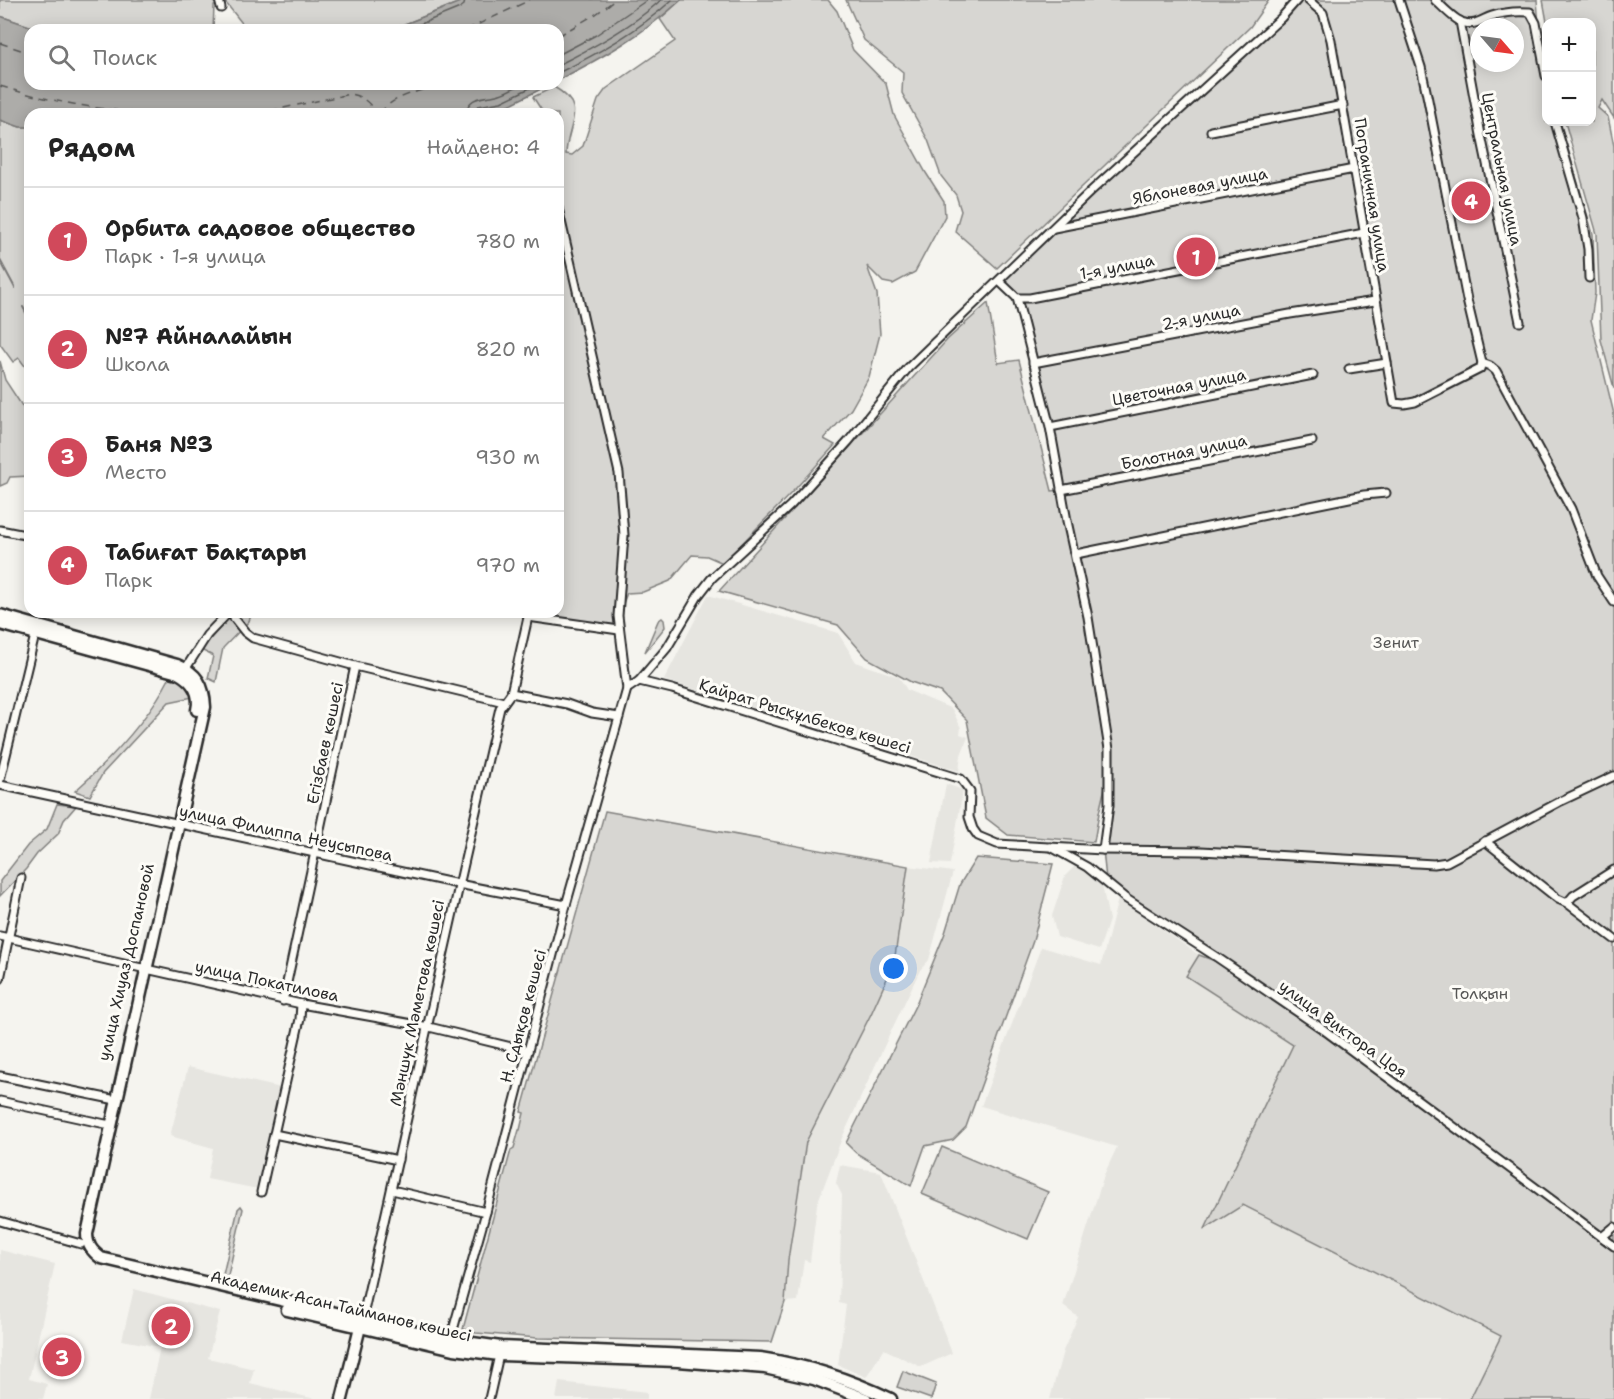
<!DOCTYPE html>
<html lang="ru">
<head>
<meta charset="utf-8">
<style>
  :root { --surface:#fff; --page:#f6f6f6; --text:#222; --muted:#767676; --line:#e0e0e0; --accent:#d1495b }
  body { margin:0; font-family:"Shantell Sans",sans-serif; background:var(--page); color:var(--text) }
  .controls { position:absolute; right:18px; top:18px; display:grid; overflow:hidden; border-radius:12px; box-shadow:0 3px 15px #0003 }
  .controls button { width:54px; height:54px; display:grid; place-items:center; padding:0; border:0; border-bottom:2px solid var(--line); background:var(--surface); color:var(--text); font:30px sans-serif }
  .compass { position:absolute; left:1470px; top:18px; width:54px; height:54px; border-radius:50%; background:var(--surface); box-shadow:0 3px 15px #0003; rotate:118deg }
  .you { position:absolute; left:894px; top:969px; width:21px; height:21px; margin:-15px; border:4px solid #fff; border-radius:50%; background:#1a73e8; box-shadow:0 0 0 9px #1a73e833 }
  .badge { display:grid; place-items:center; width:39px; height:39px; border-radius:50%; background:var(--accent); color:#fff; font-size:20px; font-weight:700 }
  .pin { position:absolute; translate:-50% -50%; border:3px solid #fff; box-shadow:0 2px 6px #0006 }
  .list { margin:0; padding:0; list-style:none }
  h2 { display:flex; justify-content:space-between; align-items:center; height:78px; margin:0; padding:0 24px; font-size:26px }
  h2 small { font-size:20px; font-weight:400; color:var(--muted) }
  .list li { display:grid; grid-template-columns:39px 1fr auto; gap:18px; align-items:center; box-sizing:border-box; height:108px; padding:0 24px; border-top:2px solid var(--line) }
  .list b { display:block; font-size:22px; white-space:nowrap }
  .list p { margin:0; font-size:20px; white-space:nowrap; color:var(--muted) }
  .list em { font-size:20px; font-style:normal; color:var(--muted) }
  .icon { flex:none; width:33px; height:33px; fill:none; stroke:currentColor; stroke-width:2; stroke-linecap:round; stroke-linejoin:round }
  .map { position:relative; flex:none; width:1614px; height:1399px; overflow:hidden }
  .search { position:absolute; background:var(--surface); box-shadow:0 3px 15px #0003; left:24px; top:24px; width:540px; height:66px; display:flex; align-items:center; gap:15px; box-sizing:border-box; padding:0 21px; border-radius:18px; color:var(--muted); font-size:22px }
  .panel { position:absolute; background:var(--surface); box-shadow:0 3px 15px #0003; left:24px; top:108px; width:540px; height:510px; border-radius:18px }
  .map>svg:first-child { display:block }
</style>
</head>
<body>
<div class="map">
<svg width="1614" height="1399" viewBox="0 0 1614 1399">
  <rect width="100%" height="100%" fill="#f5f4ef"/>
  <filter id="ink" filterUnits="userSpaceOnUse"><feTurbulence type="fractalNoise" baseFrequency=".0167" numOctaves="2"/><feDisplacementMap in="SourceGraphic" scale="12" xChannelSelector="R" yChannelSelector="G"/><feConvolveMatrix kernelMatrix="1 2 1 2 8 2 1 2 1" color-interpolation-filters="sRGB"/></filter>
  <g filter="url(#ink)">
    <g fill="#e6e5e0">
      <polygon points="708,595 838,633 856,662 899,677 907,690 952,709 961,728 960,734 968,737 961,755 959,771 664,680"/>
      <polygon points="946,784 963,790 950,864 931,863"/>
      <polygon points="908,866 953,872 929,960 920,970 893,1027 842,1138 817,1204 810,1262 804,1260 798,1301 785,1302 788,1260 806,1142 871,1014 894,963"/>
      <polygon points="1075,866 1082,867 1102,885 1109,920 1099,950 1057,937 1052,916 1065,876"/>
      <polygon points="1118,899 1199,955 1186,976 1293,1045 1205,1228 1242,1205 1501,1337 1470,1399 1050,1399 1063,1351 1078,1317 1063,1306 1104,1175 1117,1147 981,1106 1041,947 1101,965"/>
      <polygon points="188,1067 281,1088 258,1189 207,1179 213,1148 170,1136"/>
      <polygon points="840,1165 881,1172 952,1353 921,1367 884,1349 866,1377 838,1365 846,1305 839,1303 842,1195 836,1183"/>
      <polygon points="0,1250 55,1264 29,1379 47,1384 43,1399 0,1399"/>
      <polygon points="134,1289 220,1312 208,1358 254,1369 250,1383 315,1399 149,1399 160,1347 122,1340"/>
      <polygon points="559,1382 647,1392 647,1399 556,1399"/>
    </g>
    <g fill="#d7d6d2" stroke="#81807e" stroke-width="1.5" fill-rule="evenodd">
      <polygon points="0,0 465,0 390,30 244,30 245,27 226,3 214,6 213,30 41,30 0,16"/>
      <path d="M681 0H828L837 11 853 50 886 84 894 115 926 173 944 201 945 216 915 272 893 284 883 282 867 266 877 294 880 334 869 377 851 409 824 439 835 445 796 488 723 563 707 556 692 555 670 581 643 592 627 593 615 625 504 612H558V163L562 161 558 157V114H544L533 97 554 87C589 107 567 124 566 154L572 155 583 146 598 100 606 89 675 41 660 19Z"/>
      <polygon points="846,0 1269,0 1250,27 997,268 955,231 961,211 956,195 941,176 928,140 902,93 903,72 864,40"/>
      <path d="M1297 0H1537L1539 26 1546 59V122H1560L1593 234 1595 293 1591 320 1614 414V1399H1470L1501 1336 1243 1205 1205 1229 1293 1045 1186 976 1199 955 1215 961 1106 879 1103 850 1109 805V749L1100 716 1106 761 1105 787 1099 813 1094 842 1008 835 986 818 967 720 940 692 911 682 867 658 838 625 719 591 948 339 988 303 998 363 1019 360 1052 491 1061 490 1017 298 999 281ZM1479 27H1515V63H1479Z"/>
      <polygon points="1543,0 1614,0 1614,118 1602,100 1598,108 1608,117 1614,146 1614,388 1601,340 1597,234 1565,122 1592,122 1592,22 1547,22"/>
      <polygon points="503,108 511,114 453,114"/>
      <polygon points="0,120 20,127 30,127 30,373 19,358 13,362 0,344"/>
      <polygon points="0,361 5,380 30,418 30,476 10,477 7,483 0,486"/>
      <polygon points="233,612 252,612 249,621 223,648 216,682 208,678 213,656 201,650"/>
      <polygon points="662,618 664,620 665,627 645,652 658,621"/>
      <path d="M170 677C182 679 188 687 193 697L169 702 103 773 90 796 75 791C111 759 148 720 170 677Z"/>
      <polygon points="57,804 76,806 64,820 58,834 37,854 26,869 0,896 0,881 28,845 47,829"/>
      <polygon points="605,811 908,866 894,963 871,1014 806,1142 788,1260 785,1302 772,1342 538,1338 476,1333 463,1329 511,1150 514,1148 519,1130 520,1130 524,1113 521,1112"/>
      <polygon points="976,858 1053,864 1033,941 966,1127 953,1140 925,1146 911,1186 856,1153 846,1143 916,1004 945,933 960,884"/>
      <polygon points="942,1147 1048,1192 1028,1239 922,1194"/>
      <polygon points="241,1206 243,1209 227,1280 224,1283 222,1279 238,1209"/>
      <polygon points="903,1371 936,1384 931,1399 897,1387"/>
    </g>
    <g fill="#adaca9" stroke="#797877" stroke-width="1.5">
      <path d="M465 0H681C644 34 602 58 558 80V30H390Z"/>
      <polygon points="0,16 41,30 30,30 30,84 551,84 503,108 453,114 30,114 30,127 20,127 0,120"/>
    </g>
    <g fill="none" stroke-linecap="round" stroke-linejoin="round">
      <g stroke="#5f5f5d" stroke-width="1.5">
        <polyline points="406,30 460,8 464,5 465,0"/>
        <polyline points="558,55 596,35 647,0"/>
        <path d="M558 65C594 47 631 27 661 0"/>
        <path d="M558 73C599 53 638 31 672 0"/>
        <path d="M466 114C468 94 486 99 500 94 507 92 515 87 522 84"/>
        <polyline points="474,114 474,109 478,106 501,102 538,84"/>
      </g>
      <g stroke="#797877" stroke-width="2">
        <polyline points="0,260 15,288"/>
        <polyline points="23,307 30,320"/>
      </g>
      <g stroke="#585857" stroke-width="1.5" stroke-dasharray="8 6" stroke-linecap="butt">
        <polyline points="466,30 530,0"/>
        <polyline points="558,36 596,14 615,0"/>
        <polyline points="0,43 30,53"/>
        <path d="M0 86C55 103 105 111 162 114"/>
        <path d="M242 114 264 112 350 94C362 96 371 103 376 114"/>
        <path d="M380 114C390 96 422 91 441 84"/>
      </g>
      <defs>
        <g id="street">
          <polyline points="219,0 221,8"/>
          <polyline points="1308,0 1323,13 1331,40 1394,403 1404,404 1415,402 1480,369 1482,363"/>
          <polyline points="1399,0 1421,67 1428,100 1467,300 1482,363 1490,366 1496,371 1571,509 1597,576 1614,602"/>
          <path d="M1435 0C1443 7 1455 21 1465 23 1475 26 1483 19 1492 16 1504 12 1517 11 1530 12L1536 23 1546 76"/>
          <polyline points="1460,21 1481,135 1520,322"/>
          <polyline points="1555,122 1583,218 1588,249 1589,278"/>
          <polyline points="1211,131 1343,105"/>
          <polyline points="1054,228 1354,169"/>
          <polyline points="999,281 1017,298 1050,427 1067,521 1088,617 1109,749 1109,805 1103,850"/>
          <polyline points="1017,298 1030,298 1364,233"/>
          <polyline points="1033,363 1290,314 1375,301"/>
          <polyline points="1349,369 1387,363"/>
          <polyline points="1050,427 1313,375"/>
          <polyline points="1061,490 1312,441"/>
          <polyline points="0,530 30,536"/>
          <polyline points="1076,554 1364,495 1386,493"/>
          <polyline points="235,612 234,618 245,632 253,638 355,666 504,702"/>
          <polyline points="186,668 207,635 229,612"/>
          <polyline points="639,681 672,689 961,779 970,791 969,817 973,829 978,836 997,844 1103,850 1201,851 1434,864 1447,862 1561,801 1614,776"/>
          <polyline points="627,689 639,681 667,648 698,596 712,578 791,505 848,442 908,368 1090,192 1281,18 1297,0"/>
          <polyline points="511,693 567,704 592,713 619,717"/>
          <polyline points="0,780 36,631"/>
          <polyline points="0,785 458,884 566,905"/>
          <polyline points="1485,841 1558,899 1567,903 1614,939"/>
          <polyline points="1051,847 1087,867 1125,898 1218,958 1324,1030 1614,1246"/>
          <polyline points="1567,903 1573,896 1614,870"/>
          <polyline points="0,936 301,1004 429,1027 528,1051"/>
          <polyline points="0,979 21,878"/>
          <polyline points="283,1001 355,666"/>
          <polyline points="0,1076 116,1100"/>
          <polyline points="0,1101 110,1125"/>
          <polyline points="274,1134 398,1160"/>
          <polyline points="392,1190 486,1212"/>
          <polyline points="261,1192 300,1019 301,1004"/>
          <polyline points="0,1221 81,1244"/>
          <polyline points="1602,1237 1614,1227"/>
          <path d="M362 1320C408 1116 452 911 500 708L511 693 528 617 619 630"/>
          <polyline points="451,1341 453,1330 486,1212 566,905 627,689 618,616 624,535 619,473 558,208"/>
          <polyline points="489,1399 499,1355"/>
        </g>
        <g id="primary">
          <path d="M0 615 177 665C197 673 204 685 205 707L87 1234C87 1245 92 1251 101 1258L451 1340 501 1347 760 1358C806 1365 849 1379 891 1399"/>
          <path d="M0 624 178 673C193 681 201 693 197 710"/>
          <polyline points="287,1310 454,1349 499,1355 678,1361 765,1368 814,1379 866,1399"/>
          <polyline points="342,1399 361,1323"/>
        </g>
      </defs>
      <use href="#street" stroke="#2b2b2b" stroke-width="11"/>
      <use href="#primary" stroke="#2b2b2b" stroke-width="15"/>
      <use href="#street" stroke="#fdfcf7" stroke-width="7"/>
      <use href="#primary" stroke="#fdfcf7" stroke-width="10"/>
    </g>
  </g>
  <g text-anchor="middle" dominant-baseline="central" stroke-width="6" stroke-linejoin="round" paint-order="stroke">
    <g font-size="16" fill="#2b2b2b" stroke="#fdfcf7">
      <text transform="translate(1502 169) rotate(79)">Центральная улица</text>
      <text transform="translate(1200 186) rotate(-11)">Яблоневая улица</text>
      <text transform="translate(1372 195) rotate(81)">Пограничная улица</text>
      <text transform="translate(1117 267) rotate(-11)">1-я улица</text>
      <text transform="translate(1201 317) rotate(-11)">2-я улица</text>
      <text transform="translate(1179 387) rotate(-11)">Цветочная улица</text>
      <text transform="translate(1184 452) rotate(-11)">Болотная улица</text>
      <text transform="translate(805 716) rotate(17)">Қайрат Рысқұлбеков көшесі</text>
      <text transform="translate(325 743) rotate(-78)">Егізбаев көшесі</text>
      <text transform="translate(286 833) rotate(12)">улица Филиппа Неусыпова</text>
      <text transform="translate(126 962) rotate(-77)">улица Хиуаз Доспановой</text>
      <text transform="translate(267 981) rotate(12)">улица Покатилова</text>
      <text transform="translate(417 1003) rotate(-78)">Мәншүк Мәметова көшесі</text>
      <text transform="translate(523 1016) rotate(-75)">Н. Сдықов көшесі</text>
      <text transform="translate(1343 1029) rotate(36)">улица Виктора Цоя</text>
      <text transform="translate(341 1306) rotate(13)">Академик Асан Тайманов көшесі</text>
    </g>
    <g font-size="16" fill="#565655" stroke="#fdfcf7">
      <text x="1396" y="642">Зенит</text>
      <text x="1480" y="993">Толқын</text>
    </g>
  </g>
</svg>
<div class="controls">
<button>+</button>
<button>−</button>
</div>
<svg class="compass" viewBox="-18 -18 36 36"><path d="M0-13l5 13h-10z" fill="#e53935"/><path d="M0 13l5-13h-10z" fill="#767676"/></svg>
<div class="you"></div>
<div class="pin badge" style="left:1196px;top:257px">1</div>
<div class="pin badge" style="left:171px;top:1326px">2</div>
<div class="pin badge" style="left:62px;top:1357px">3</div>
<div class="pin badge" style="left:1471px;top:201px">4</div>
<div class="search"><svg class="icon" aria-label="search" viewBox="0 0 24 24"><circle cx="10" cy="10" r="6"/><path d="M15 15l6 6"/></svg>Поиск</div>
<section class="panel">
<h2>Рядом<small>Найдено: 4</small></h2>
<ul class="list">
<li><span class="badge">1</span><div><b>Орбита садовое общество</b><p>Парк · 1-я улица</p></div><em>780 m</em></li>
<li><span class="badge">2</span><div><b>№7 Айналайын</b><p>Школа</p></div><em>820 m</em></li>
<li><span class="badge">3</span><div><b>Баня №3</b><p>Место</p></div><em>930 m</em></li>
<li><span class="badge">4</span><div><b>Табиғат Бақтары</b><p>Парк</p></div><em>970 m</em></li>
</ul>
</section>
</div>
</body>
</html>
